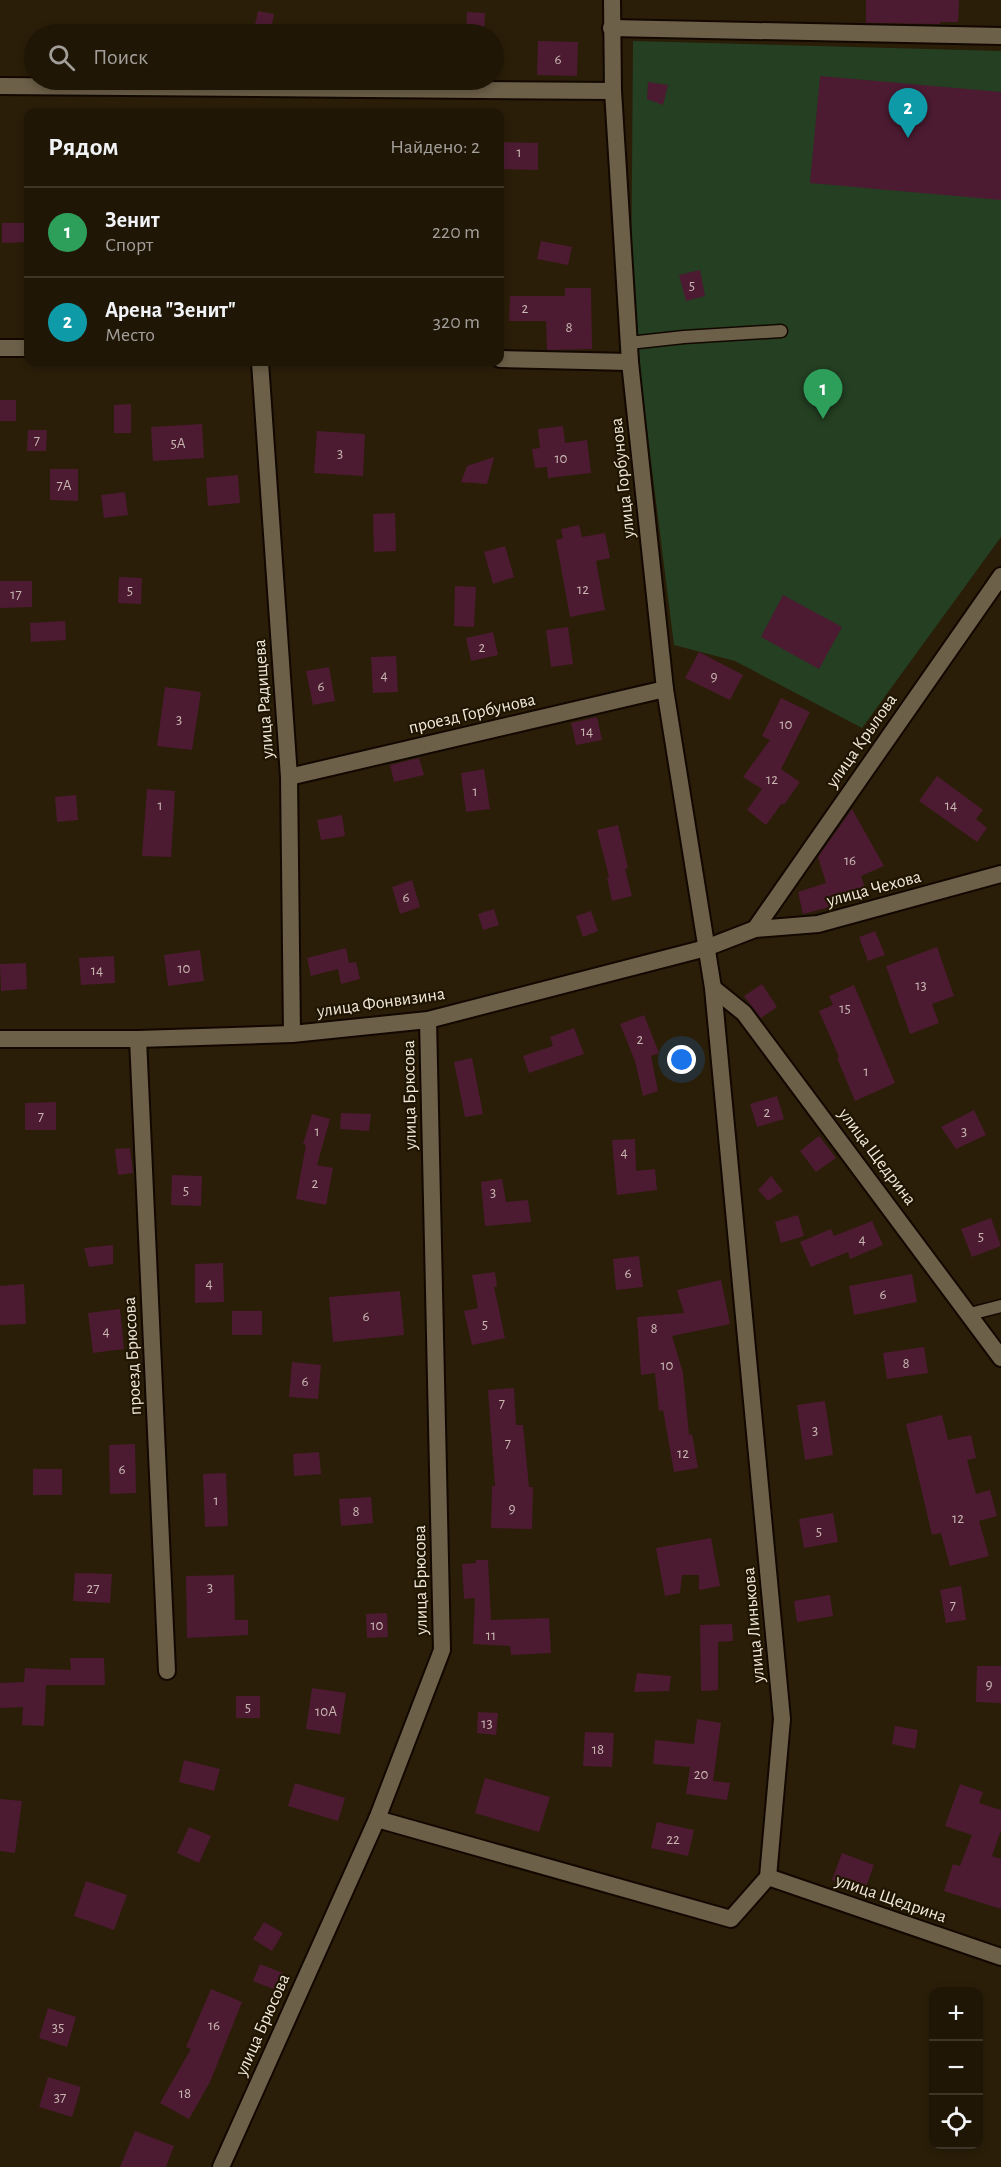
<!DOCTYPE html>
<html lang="ru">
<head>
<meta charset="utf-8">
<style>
  :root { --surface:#201606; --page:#2d2314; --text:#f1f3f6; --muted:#a29f9b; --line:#3d3528; --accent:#d93025 }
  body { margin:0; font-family:"Alegreya Sans",sans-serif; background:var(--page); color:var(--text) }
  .controls { position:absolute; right:18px; bottom:18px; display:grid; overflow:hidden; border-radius:12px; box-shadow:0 3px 9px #0003 }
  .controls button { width:54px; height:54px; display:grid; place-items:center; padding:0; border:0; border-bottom:2px solid var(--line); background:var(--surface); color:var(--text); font:30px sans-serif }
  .you { position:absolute; left:682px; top:1060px; width:21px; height:21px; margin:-15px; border:4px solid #fff; border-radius:50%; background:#1a73e8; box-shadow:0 0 0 9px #1a73e833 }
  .badge { display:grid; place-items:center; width:39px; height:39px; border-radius:50%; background:var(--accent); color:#fff; font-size:20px; font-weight:700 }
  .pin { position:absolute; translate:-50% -50px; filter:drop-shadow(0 2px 3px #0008) }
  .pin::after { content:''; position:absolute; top:32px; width:21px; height:18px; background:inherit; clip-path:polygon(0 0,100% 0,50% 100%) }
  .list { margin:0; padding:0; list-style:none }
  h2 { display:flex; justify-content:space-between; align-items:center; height:78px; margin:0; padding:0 24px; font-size:26px }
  h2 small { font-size:20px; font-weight:400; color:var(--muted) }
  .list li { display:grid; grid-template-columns:39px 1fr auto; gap:18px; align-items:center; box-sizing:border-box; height:90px; padding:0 24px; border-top:2px solid var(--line) }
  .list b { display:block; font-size:22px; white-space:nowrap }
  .list p { margin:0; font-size:20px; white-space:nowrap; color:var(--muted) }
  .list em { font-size:20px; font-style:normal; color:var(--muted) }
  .icon { flex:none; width:33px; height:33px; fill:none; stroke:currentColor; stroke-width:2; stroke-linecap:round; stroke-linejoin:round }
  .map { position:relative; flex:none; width:1001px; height:2167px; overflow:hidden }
  .search { position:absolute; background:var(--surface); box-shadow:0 3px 9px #0003; left:24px; top:24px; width:480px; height:66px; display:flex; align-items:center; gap:15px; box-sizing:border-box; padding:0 21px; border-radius:33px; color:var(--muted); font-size:22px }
  .panel { position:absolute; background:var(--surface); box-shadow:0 3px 9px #0003; left:24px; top:108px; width:480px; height:258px; border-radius:12px }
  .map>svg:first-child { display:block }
</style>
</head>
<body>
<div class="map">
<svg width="1001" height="2167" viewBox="0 0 1001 2167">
  <rect width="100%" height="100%" fill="#2a1e08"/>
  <polygon fill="#243f22" points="633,41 1001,51 1001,537 862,728 735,661 674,645 631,302"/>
  <g fill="#4c1b31">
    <polygon points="866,0 959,0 958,22 940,22 940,24 866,23"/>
    <polygon points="258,11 274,14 270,34 253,34"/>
    <polygon points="467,12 485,13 484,34 466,34"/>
    <polygon points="538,41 578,42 577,76 537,75"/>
    <polygon points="820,76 1001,92 1001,200 810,183"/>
    <polygon points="648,82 668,85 663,105 647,99"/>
    <polygon points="500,142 538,143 538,170 500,169"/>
    <polygon points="2,223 28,223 28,242 2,243"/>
    <polygon points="541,241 572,247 568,265 537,259"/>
    <polygon points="700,270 705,296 686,301 679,275"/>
    <polygon points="565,288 591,288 592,349 547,350 546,321 509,321 510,296 565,296"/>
    <rect x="0" y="400" width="16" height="21"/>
    <polygon points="131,404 131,433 114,433 114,405"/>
    <polygon points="202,424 204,458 153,461 151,427"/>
    <polygon points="563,426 565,443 587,440 591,473 548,478 547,467 535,468 532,449 540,448 538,429"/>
    <polygon points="28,430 47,430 46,451 27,451"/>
    <polygon points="317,431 365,434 363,476 314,473"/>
    <polygon points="494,457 487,484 461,482 467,466"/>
    <polygon points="50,469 78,469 78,501 50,500"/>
    <polygon points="238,475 240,503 208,506 206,478"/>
    <polygon points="125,492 128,515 104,518 101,495"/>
    <polygon points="395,513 396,551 374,552 373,514"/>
    <polygon points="579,525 582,537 605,533 610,558 596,561 605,610 570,617 556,540 563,538 561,529"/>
    <polygon points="505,546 514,577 493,584 484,552"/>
    <polygon points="119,577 142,578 141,604 118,603"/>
    <polygon points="0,581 32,581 32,607 0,608"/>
    <polygon points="455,586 476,587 474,627 454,626"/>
    <polygon points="783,595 842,627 819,669 761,637"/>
    <polygon points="65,621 66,640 31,642 30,623"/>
    <polygon points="568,627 573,664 551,667 546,630"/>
    <polygon points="493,632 498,655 471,661 466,638"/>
    <polygon points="699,652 743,675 730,700 685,678"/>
    <polygon points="396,656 398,692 373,693 371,657"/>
    <polygon points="329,667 335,701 313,705 306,671"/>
    <polygon points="165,687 201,692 192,750 157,746"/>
    <polygon points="781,698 810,712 781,769 800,782 784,805 782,803 766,825 747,810 762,789 743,777 770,740 762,736"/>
    <polygon points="597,717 602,740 576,745 571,723"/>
    <polygon points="419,758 424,775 394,782 390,765"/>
    <polygon points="484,769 490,809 466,812 461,773"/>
    <polygon points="937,776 983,810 976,819 987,828 977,842 919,801"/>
    <polygon points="147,789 175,791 171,857 142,856"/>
    <polygon points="76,795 78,820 57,822 55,797"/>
    <polygon points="852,809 884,866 861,876 868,897 803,914 798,892 826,883 818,857"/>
    <polygon points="342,815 345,836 321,840 317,820"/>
    <polygon points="618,825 628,868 625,869 632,896 612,901 607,878 609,877 597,830"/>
    <polygon points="412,880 420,907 400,914 392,887"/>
    <polygon points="494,909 499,925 483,930 478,914"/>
    <polygon points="591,911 598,931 583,937 576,916"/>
    <polygon points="875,931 885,955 868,961 859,937"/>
    <polygon points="937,947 954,996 932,1004 939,1023 910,1034 886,966"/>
    <polygon points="346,948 349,963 356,962 360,979 341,984 338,969 311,976 307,958"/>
    <polygon points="200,950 204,981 168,986 164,955"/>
    <polygon points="114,956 115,983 81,985 79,958"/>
    <polygon points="26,963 27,989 1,991 0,964"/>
    <polygon points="762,984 777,1007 761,1018 744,996"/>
    <polygon points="854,985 895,1083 855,1101 837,1058 839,1057 819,1011 833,1005 829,996"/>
    <polygon points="644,1015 659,1053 651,1056 658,1091 643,1096 635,1061 620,1024"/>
    <polygon points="574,1028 584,1054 529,1073 523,1056 553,1046 550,1037"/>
    <polygon points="472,1058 483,1114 465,1117 454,1062"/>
    <polygon points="777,1096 784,1119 757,1127 750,1104"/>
    <polygon points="56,1102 56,1130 25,1130 25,1103"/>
    <polygon points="974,1110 986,1135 956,1149 941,1127"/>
    <polygon points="341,1113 371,1114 369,1131 340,1129"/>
    <polygon points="312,1114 330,1119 317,1165 333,1168 326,1205 296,1199 306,1145 303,1144"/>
    <polygon points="819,1136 836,1158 816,1172 800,1151"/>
    <polygon points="635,1139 636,1171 655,1169 657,1190 617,1195 612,1140"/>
    <polygon points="130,1148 133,1173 118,1175 115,1149"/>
    <polygon points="172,1175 202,1176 201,1206 171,1205"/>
    <polygon points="771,1176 783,1191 768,1201 758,1190"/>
    <polygon points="502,1179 506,1202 528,1200 531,1222 485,1226 481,1182"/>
    <polygon points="798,1215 804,1236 781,1243 775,1222"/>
    <polygon points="991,1218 1001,1246 972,1257 961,1229"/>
    <polygon points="872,1221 883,1245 850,1259 848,1252 811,1267 800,1242 831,1229 834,1236"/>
    <polygon points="113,1245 113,1264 89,1267 84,1248"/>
    <polygon points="639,1256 643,1287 616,1290 613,1259"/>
    <polygon points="223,1263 224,1302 195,1303 195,1264"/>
    <polygon points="495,1272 497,1287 494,1287 505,1338 472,1345 464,1311 478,1308 472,1275"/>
    <polygon points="912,1274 917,1302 854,1315 849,1286"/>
    <polygon points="721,1280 730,1324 672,1336 683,1373 689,1435 692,1434 698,1468 674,1472 663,1410 659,1411 655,1373 641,1375 637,1317 684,1313 677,1290"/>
    <polygon points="24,1284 26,1324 0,1325 0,1286"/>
    <polygon points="400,1291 404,1335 333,1342 329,1297"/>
    <polygon points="120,1309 124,1349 93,1353 88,1313"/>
    <rect x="232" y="1311" width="30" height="24"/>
    <polygon points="924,1347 928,1373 887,1379 883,1353"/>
    <polygon points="292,1362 321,1365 318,1399 289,1397"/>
    <polygon points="514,1388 516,1425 523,1425 529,1487 533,1487 532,1529 491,1528 492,1486 495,1486 488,1390"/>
    <polygon points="825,1401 833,1455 805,1460 797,1405"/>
    <polygon points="942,1415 948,1440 971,1435 976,1458 967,1460 976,1494 990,1490 997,1516 979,1521 989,1556 950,1566 941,1533 932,1535 906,1424"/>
    <polygon points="135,1444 136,1493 110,1494 109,1445"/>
    <polygon points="319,1452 321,1474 294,1476 293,1454"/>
    <rect x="33" y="1469" width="29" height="26"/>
    <polygon points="226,1473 228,1526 205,1527 203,1474"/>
    <polygon points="371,1497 373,1523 341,1526 339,1499"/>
    <polygon points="833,1513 838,1542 804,1548 799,1519"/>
    <polygon points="711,1538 720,1586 699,1590 699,1575 682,1575 680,1593 665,1596 656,1548"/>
    <polygon points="476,1560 488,1560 491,1620 549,1618 551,1653 511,1655 510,1646 473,1644 475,1598 464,1599 462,1564 476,1563"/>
    <polygon points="75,1573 112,1574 110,1603 73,1601"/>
    <polygon points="234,1575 235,1620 248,1620 248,1635 187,1638 186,1576"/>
    <polygon points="961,1586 966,1620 946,1623 940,1590"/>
    <polygon points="830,1595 833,1616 797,1622 794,1601"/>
    <polygon points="387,1613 388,1637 367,1638 366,1614"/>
    <polygon points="732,1624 733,1641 718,1642 718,1690 701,1691 700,1625"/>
    <polygon points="70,1658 104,1658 105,1685 46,1685 44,1726 22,1725 23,1707 0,1708 0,1683 24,1682 25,1668 71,1670"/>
    <polygon points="977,1666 1001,1666 1001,1703 976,1702"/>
    <polygon points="637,1673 671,1676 669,1691 634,1692"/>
    <polygon points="312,1688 346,1693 340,1734 306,1729"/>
    <rect x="236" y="1696" width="24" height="22"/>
    <polygon points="478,1712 498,1713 496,1735 477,1733"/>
    <polygon points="697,1719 721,1723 713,1781 730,1783 727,1800 686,1794 690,1767 653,1764 655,1740 694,1744"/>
    <polygon points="895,1726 918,1730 915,1749 892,1744"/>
    <polygon points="585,1732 614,1733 612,1767 583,1766"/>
    <polygon points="184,1760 220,1769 214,1791 179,1782"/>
    <polygon points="485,1778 550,1797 539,1832 475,1813"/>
    <polygon points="295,1783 345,1798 338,1821 288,1806"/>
    <polygon points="960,1784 983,1792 979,1803 1001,1810 1001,1830 992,1856 1001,1859 1001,1909 944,1891 953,1864 960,1866 972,1835 945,1826"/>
    <polygon points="0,1799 22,1801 15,1853 0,1851"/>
    <polygon points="657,1822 694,1830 688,1856 651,1848"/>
    <polygon points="189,1827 211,1836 199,1863 177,1853"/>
    <polygon points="842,1853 874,1865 864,1892 832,1880"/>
    <polygon points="86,1881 127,1895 114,1930 74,1916"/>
    <polygon points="264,1922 283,1933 272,1951 253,1939"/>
    <polygon points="260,1964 283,1973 276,1990 253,1981"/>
    <polygon points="211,1989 242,2002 210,2082 189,2119 160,2103 191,2049 186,2047"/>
    <polygon points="48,2008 76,2017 67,2047 39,2038"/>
    <polygon points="48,2077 81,2087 72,2117 39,2107"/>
    <polygon points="135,2131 174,2146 166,2167 120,2167"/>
  </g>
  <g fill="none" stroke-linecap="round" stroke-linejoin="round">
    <defs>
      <g id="service">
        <polyline points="629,343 684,337 781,331"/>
        <polyline points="970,1314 1001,1306"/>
      </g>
      <g id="minor">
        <polyline points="611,28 1001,36"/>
        <polyline points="0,86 613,91"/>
        <polyline points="0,348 28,348"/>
        <polyline points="500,359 630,362"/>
        <polyline points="260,362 289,777 292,1034"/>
        <polyline points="289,777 665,689"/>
        <polyline points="755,929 1001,576"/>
        <polyline points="713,988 744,1013 1001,1358"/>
        <polyline points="0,1039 138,1039 292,1034 428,1020 706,948 755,929 818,924 1001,874"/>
        <polyline points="138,1039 167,1671"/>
        <polyline points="377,1819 731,1919 768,1877 782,1719 713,988 665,689 630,362 613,91 612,0"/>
        <polyline points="768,1877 1001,1957"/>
        <polyline points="221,2167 377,1819 442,1650 428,1020"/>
      </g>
    </defs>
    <use href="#service" stroke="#120800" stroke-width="15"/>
    <use href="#minor" stroke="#120800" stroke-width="20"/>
    <use href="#service" stroke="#6d6049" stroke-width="12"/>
    <use href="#minor" stroke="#6d6049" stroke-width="16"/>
  </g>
  <g text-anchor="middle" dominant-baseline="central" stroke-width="4.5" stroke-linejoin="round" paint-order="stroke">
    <g font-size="15" fill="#c8b6b1">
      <text x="558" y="59">6</text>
      <text x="519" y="152">1</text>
      <text x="692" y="285">5</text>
      <text x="525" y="308">2</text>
      <text x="569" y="327">8</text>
      <text x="37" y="440">7</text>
      <text x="178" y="443">5А</text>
      <text x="340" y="453">3</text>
      <text x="561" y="458">10</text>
      <text x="64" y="485">7А</text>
      <text x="583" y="589">12</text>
      <text x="130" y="590">5</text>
      <text x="16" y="594">17</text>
      <text x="482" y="647">2</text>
      <text x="384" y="675">4</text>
      <text x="714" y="676">9</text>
      <text x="321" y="686">6</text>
      <text x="179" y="719">3</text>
      <text x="786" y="724">10</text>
      <text x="587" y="731">14</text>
      <text x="772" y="779">12</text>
      <text x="475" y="791">1</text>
      <text x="160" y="805">1</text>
      <text x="951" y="805">14</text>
      <text x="850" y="860">16</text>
      <text x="406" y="897">6</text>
      <text x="184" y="968">10</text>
      <text x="97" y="970">14</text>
      <text x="921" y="985">13</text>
      <text x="845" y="1008">15</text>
      <text x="640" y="1039">2</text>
      <text x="866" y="1071">1</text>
      <text x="767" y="1112">2</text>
      <text x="41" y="1116">7</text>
      <text x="317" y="1131">1</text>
      <text x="964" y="1131">3</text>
      <text x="624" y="1152">4</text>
      <text x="315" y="1183">2</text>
      <text x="186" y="1190">5</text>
      <text x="493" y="1192">3</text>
      <text x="981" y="1236">5</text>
      <text x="862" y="1239">4</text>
      <text x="628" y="1273">6</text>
      <text x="209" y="1283">4</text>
      <text x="883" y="1294">6</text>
      <text x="366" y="1316">6</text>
      <text x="485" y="1324">5</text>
      <text x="654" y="1328">8</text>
      <text x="106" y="1331">4</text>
      <text x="906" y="1363">8</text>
      <text x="667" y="1365">10</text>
      <text x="305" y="1381">6</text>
      <text x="502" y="1403">7</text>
      <text x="815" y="1430">3</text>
      <text x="508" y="1443">7</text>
      <text x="683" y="1453">12</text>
      <text x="122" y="1469">6</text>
      <text x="216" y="1500">1</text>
      <text x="512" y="1508">9</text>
      <text x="356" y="1511">8</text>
      <text x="958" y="1518">12</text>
      <text x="819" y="1531">5</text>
      <text x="210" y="1587">3</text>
      <text x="93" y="1588">27</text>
      <text x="953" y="1605">7</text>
      <text x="377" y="1625">10</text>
      <text x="491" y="1635">11</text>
      <text x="989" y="1684">9</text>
      <text x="248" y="1707">5</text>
      <text x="326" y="1711">10А</text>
      <text x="487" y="1723">13</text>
      <text x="598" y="1749">18</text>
      <text x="701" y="1774">20</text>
      <text x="673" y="1839">22</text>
      <text x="214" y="2025">16</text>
      <text x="58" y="2027">35</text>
      <text x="185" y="2093">18</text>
      <text x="60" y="2097">37</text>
    </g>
    <g font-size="18" fill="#f1e9dc" stroke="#201501">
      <text transform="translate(623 478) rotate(-96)">улица Горбунова</text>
      <text transform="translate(264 699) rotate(-94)">улица Радищева</text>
      <text transform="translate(472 714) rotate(-13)">проезд Горбунова</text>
      <text transform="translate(862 741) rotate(-55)">улица Крылова</text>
      <text transform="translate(874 889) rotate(-15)">улица Чехова</text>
      <text transform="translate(381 1003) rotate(-8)">улица Фонвизина</text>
      <text transform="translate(410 1095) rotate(-91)">улица Брюсова</text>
      <text transform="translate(877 1157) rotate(53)">улица Щедрина</text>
      <text transform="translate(133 1356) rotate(-93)">проезд Брюсова</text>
      <text transform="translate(421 1580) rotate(-91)">улица Брюсова</text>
      <text transform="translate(754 1625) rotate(-95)">улица Линькова</text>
      <text transform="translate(891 1899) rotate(19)">улица Щедрина</text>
      <text transform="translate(263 2025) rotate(-66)">улица Брюсова</text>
    </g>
  </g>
</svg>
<div class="controls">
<button>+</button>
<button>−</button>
<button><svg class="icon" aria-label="locate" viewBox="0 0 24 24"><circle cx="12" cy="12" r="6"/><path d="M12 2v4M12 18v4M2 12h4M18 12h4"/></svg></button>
</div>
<div class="you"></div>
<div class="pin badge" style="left:823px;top:419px;background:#2e9e5b">1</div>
<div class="pin badge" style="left:908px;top:138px;background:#0f9aa8">2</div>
<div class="search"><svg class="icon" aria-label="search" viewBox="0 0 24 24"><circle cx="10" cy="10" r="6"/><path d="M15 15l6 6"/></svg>Поиск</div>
<section class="panel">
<h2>Рядом<small>Найдено: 2</small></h2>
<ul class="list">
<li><span class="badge" style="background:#2e9e5b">1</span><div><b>Зенит</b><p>Спорт</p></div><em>220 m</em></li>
<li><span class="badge" style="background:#0f9aa8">2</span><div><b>Арена &quot;Зенит&quot;</b><p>Место</p></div><em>320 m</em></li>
</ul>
</section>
</div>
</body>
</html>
